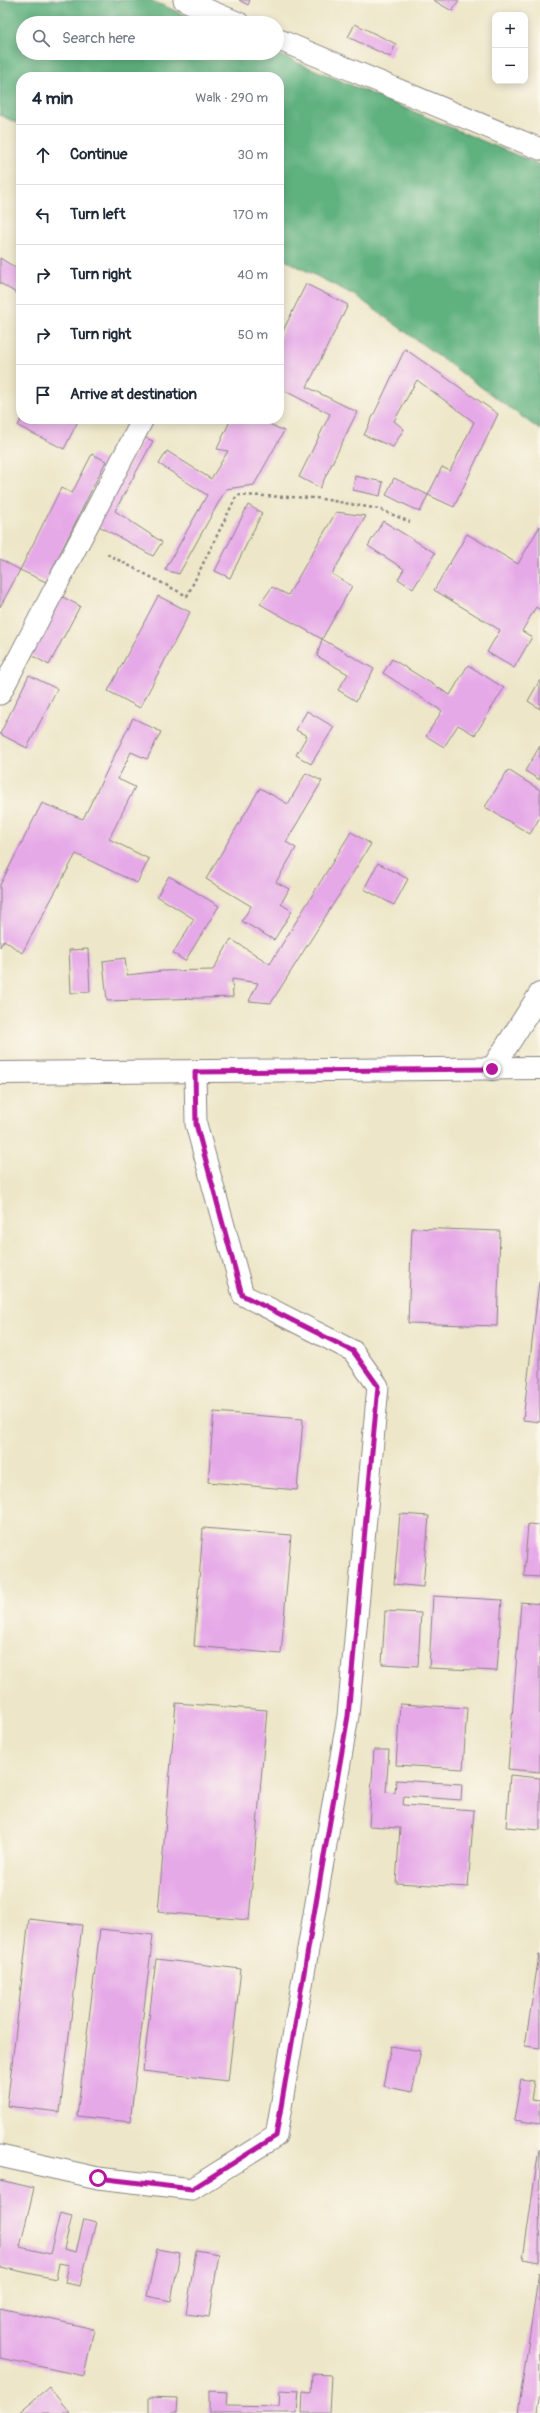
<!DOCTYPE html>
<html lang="en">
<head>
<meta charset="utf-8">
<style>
  :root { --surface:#fff; --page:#f6f6f7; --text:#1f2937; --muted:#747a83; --line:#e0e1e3 }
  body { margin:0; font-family:Pangolin,sans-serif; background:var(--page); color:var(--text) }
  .controls { position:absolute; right:12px; top:12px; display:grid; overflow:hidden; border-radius:8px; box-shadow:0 2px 10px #0003 }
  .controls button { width:36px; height:36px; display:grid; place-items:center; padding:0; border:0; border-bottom:1px solid var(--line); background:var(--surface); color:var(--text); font:20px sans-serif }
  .stop { position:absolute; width:12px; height:12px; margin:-9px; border:3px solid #b5179e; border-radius:50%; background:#fff }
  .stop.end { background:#b5179e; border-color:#fff; box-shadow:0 1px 4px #0008 }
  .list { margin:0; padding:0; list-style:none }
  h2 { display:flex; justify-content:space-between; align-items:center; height:52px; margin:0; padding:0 16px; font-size:17px }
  h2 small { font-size:13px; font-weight:400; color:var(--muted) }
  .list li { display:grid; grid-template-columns:26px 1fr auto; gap:12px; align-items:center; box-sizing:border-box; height:60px; padding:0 16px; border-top:1px solid var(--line) }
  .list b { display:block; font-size:15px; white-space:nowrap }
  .list em { font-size:13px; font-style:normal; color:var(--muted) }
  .icon { flex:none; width:22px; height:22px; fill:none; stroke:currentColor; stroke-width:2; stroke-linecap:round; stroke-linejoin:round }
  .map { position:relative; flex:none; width:540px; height:2413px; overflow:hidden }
  .search { position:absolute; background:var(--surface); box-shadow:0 2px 10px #0003; left:16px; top:16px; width:268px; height:44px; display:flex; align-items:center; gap:10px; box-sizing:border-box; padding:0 14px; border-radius:22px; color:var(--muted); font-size:15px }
  .panel { position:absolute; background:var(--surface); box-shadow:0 2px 10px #0003; left:16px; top:72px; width:268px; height:352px; border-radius:16px }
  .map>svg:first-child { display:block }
</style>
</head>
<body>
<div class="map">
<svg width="540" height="2413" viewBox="0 0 540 2413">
  <rect width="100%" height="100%" fill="#fbf7ec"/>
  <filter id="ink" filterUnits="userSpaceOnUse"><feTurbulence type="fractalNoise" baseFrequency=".025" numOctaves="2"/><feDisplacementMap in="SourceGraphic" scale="8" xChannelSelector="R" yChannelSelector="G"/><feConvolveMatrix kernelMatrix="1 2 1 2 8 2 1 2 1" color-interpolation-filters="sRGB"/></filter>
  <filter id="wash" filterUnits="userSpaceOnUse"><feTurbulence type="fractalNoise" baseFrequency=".012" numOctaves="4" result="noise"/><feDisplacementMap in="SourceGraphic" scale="16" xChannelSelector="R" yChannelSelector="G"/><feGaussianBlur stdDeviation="0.9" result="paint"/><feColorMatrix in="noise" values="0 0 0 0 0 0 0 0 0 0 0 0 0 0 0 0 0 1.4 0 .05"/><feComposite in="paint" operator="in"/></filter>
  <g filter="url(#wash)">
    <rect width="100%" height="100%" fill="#ede6c8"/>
    <polygon fill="#5fb17e" stroke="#406a5c" points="0,0 150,0 204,23 23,23 23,53 275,53 540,165 540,430 356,296 279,257 279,77 21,77 21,125 0,115"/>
    <g id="blocks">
      <g fill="#e6a9e8">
        <polygon points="239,0 250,0 248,5"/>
        <polygon points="433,0 459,0 452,11"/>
        <polygon points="355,24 396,44 390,57 348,37"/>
        <polygon points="0,258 21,271 21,296 0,283"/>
        <polygon points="306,284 348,305 307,387 357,412 320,488 299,477 330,414 283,390 279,398 279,339"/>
        <polygon points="405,349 498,414 454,507 428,495 442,467 450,471 474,422 417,380 394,421 404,429 393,447 364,435"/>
        <polygon points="21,419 79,419 64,449 18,426"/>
        <polygon points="230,421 263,421 284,431 254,485 226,489 179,574 165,570 207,495 159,464 167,451 211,479 228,451 217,449"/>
        <polygon points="144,437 153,441 115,511 162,542 153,556 97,525"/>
        <polygon points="92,454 106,461 46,582 20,570 0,607 0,559 20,570 61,488 72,493"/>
        <polygon points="355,476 383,482 380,496 353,490"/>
        <polygon points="394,478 428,495 420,512 386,495"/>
        <polygon points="248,505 262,513 230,578 215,571"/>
        <polygon points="336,512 366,516 332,574 352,586 322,639 374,669 356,701 338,690 348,674 317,656 322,639 260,604 272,587 288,595"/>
        <polygon points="383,521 435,553 413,589 398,579 404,569 368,546"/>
        <polygon points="540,526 540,610 536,607 522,631 532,637 514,668 487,652 500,630 434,590 467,534 518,564"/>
        <polygon points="61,596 80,606 49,665 31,655"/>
        <polygon points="158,596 190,612 140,708 108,691"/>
        <polygon points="392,659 450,695 468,665 504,688 475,735 458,725 444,747 426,736 442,711 383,673"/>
        <polygon points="29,675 57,689 27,748 0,734"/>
        <polygon points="540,680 540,709 528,701"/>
        <polygon points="307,711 334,727 311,764 296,755 307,736 296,730"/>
        <polygon points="133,718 161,732 147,759 131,752 118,779 135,787 109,839 149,859 137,883 76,854 22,953 4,940 0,947 0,885 42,803 83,819"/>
        <polygon points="540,746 540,780 525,771"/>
        <polygon points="508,770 540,790 540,817 530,834 485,807"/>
        <polygon points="306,773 322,781 286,842 296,848 276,882 289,889 281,904 292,911 274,940 242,921 251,906 206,879 260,788 288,804"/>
        <polygon points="351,832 371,844 271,1003 249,1001 258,983 232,979 233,997 107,1001 103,961 125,958 127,975 162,971 213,970 231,939 270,964"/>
        <polygon points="378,863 408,879 394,905 364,889"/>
        <polygon points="169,876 219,906 185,961 173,953 194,919 157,896"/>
        <polygon points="88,949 90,992 71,993 69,950"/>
        <polygon points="412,1228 500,1231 497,1326 408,1323"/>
        <polygon points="539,1282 540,1282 540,1422 523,1420"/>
        <polygon points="214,1412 303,1419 297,1490 208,1482"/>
        <polygon points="400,1514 429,1516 423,1587 394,1584"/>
        <polygon points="528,1524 540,1525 540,1577 524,1576"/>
        <polygon points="203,1528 291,1535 281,1654 194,1646"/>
        <polygon points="433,1596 502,1600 497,1671 429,1668"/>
        <polygon points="521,1602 540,1604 540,1772 508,1769"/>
        <polygon points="385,1611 421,1613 418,1666 382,1664"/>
        <polygon points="176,1703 267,1710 249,1920 158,1912"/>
        <polygon points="400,1704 467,1708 463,1769 396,1765"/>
        <polygon points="374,1750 389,1750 386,1792 395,1793 396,1780 462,1784 461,1800 404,1796 403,1805 474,1810 468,1887 396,1883 400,1828 369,1826"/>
        <polygon points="510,1775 540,1778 540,1830 506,1827"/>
        <polygon points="29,1919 82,1925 60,2112 7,2106"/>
        <polygon points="100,1929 153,1935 130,2122 77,2116"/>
        <polygon points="539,1955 540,1955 540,2048 525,2046"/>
        <polygon points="156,1959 241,1969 228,2081 143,2071"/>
        <polygon points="391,2046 421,2051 412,2092 383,2086"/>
        <polygon points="521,2079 534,2081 531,2100 540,2101 540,2124 514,2120"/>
        <polygon points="539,2149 540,2149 539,2262 523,2259"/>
        <polygon points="0,2180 34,2188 20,2247 50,2254 60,2213 72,2216 64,2249 76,2252 84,2219 96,2222 80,2286 65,2283 69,2265 59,2263 56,2279 0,2267"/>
        <polygon points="157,2249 180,2253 171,2301 147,2296"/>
        <polygon points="196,2250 219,2254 209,2317 186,2314"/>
        <polygon points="539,2272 540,2392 537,2413 518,2413"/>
        <polygon points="0,2308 94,2329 84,2376 0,2358"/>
        <polygon points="312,2374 331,2375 329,2413 302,2413 303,2392 311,2393"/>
        <polygon points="49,2387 70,2413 18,2413"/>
        <polygon points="280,2390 299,2391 297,2413 209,2413 209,2391 228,2392 227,2406 279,2407"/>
        <polygon points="149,2397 178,2398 177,2413 149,2413"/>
      </g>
    </g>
  </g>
  <g filter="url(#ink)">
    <use href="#blocks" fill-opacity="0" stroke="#888482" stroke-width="1"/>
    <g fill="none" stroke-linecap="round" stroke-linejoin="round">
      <defs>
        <g id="lane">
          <polyline points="184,0 239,23"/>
          <polyline points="277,39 540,149"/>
          <polyline points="0,694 143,419"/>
          <polyline points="0,2156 98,2178 192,2189 276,2136 348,1716 378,1386 353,1351 243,1295 196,1124 195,1072"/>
        </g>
        <g id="secondary">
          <polyline points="492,1069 540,994"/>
          <polyline points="0,1073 540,1068"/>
        </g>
      </defs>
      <use href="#lane" stroke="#888482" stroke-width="23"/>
      <use href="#secondary" stroke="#888482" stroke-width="24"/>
      <polyline stroke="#888482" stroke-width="2.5" stroke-dasharray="3 3" stroke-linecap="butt" points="107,554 187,596 237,495 316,498 379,509 410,522"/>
      <use href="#lane" stroke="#fff" stroke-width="21"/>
      <use href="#secondary" stroke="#fff" stroke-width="22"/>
    </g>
  </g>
  <g fill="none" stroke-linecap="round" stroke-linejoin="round" filter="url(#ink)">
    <polyline stroke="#b5179e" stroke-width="5" points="98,2178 192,2189 276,2136 348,1716 378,1386 353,1351 242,1295 196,1124 195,1072 492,1069"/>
  </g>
</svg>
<div class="controls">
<button>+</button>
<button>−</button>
</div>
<div class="stop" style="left:98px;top:2178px"></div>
<div class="stop end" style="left:492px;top:1069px"></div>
<div class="search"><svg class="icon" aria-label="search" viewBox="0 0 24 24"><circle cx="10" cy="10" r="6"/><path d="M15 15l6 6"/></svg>Search here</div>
<section class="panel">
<h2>4 min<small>Walk · 290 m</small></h2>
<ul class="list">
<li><svg class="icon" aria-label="ahead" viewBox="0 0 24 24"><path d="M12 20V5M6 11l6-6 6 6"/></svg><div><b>Continue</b></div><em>30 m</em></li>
<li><svg class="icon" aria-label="left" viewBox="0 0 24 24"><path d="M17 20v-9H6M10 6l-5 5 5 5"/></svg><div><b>Turn left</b></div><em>170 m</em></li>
<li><svg class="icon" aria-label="right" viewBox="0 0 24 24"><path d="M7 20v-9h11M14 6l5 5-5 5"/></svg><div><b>Turn right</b></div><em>40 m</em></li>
<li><svg class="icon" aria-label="right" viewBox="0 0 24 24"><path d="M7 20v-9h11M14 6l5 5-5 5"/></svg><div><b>Turn right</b></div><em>50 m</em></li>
<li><svg class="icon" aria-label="arrive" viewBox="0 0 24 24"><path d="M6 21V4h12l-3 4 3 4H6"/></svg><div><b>Arrive at destination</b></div></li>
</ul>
</section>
</div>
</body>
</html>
